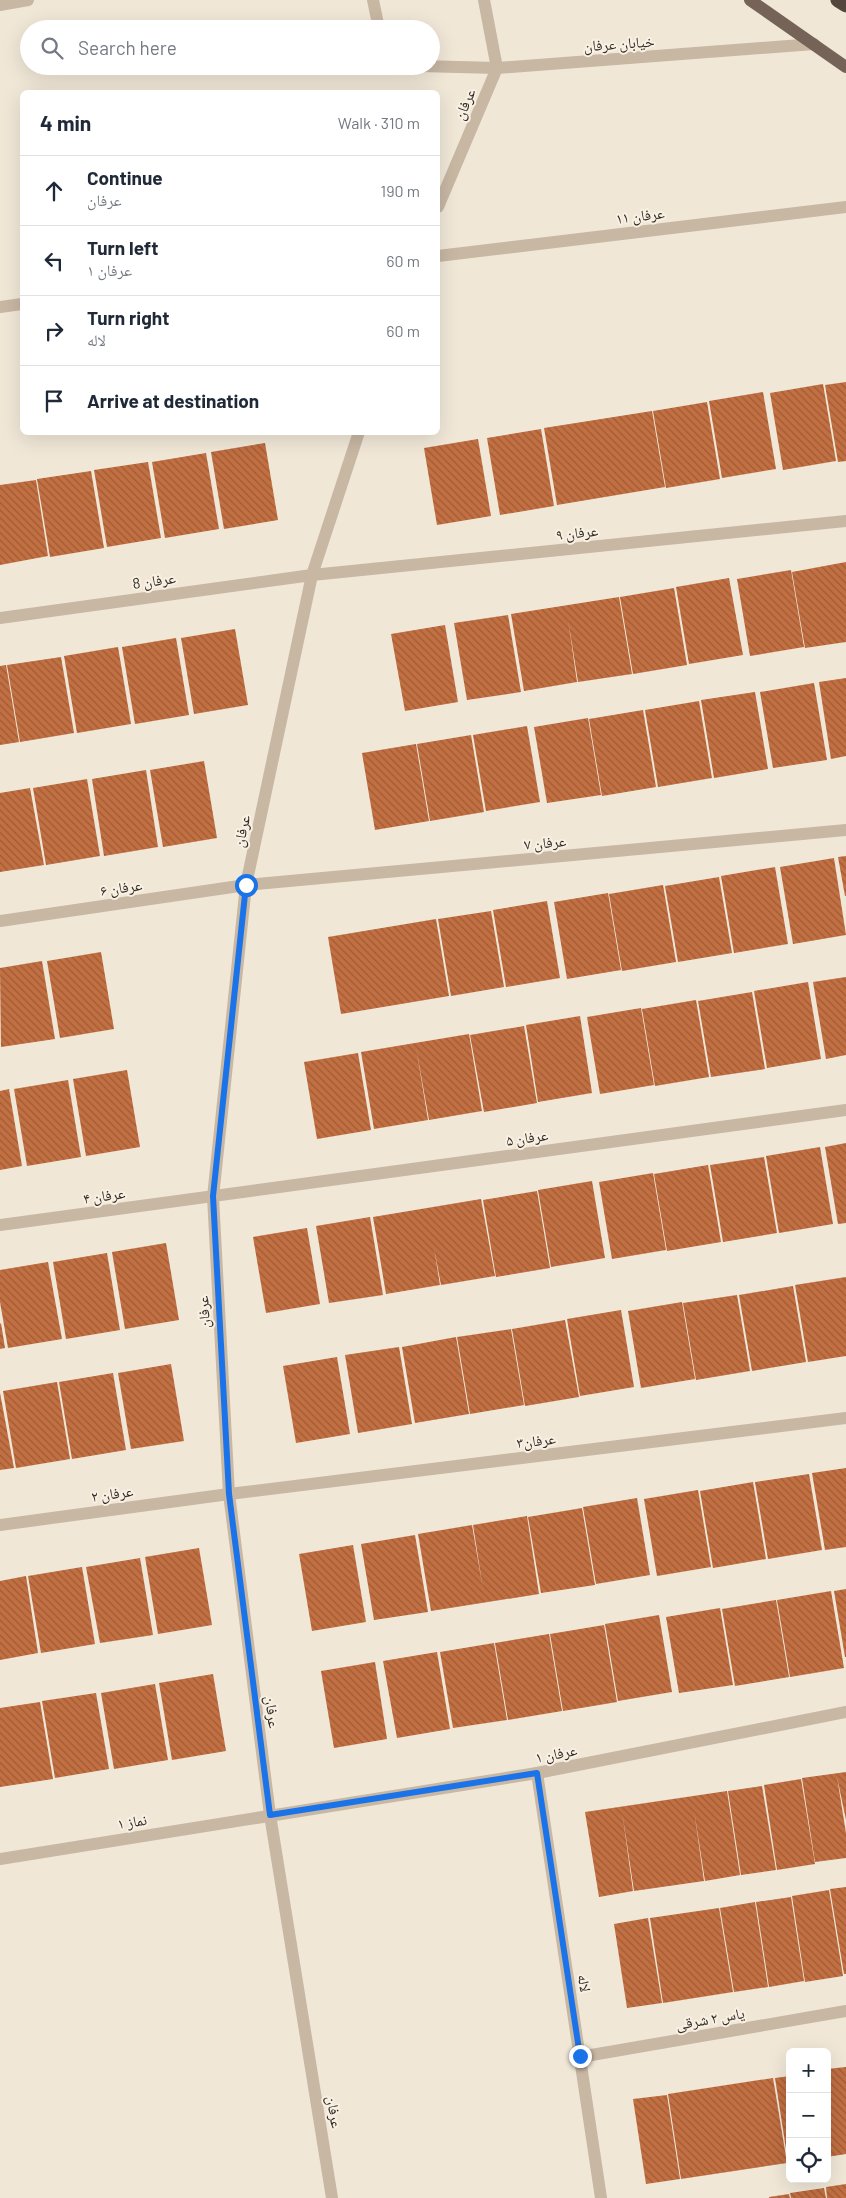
<!DOCTYPE html>
<html lang="en">
<head>
<meta charset="utf-8">
<style>
  :root { --surface:#fff; --page:#f6f6f7; --text:#1f2937; --muted:#747a83; --line:#e0e1e3 }
  body { margin:0; font-family:Barlow,"Noto Naskh Arabic",sans-serif; background:var(--page); color:var(--text) }
  .controls { position:absolute; right:15px; bottom:15px; display:grid; overflow:hidden; border-radius:8px; box-shadow:0 5px 20px #0002 }
  .controls button { width:45px; height:45px; display:grid; place-items:center; padding:0; border:0; border-bottom:1px solid var(--line); background:var(--surface); color:var(--text); font:25px sans-serif }
  .stop { position:absolute; width:15px; height:15px; margin:-11px; border:4px solid #1a73e8; border-radius:50%; background:#fff }
  .stop.end { background:#1a73e8; border-color:#fff; box-shadow:0 1px 5px #0008 }
  .list { margin:0; padding:0; list-style:none }
  h2 { display:flex; justify-content:space-between; align-items:center; height:65px; margin:0; padding:0 20px; font-size:21px }
  h2 small { font-size:16px; font-weight:400; color:var(--muted) }
  .list li { display:grid; grid-template-columns:32px 1fr auto; gap:15px; align-items:center; box-sizing:border-box; height:70px; padding:0 20px; border-top:1px solid var(--line) }
  .list b { display:block; font-size:19px; white-space:nowrap }
  .list p { margin:0; font-size:16px; white-space:nowrap; color:var(--muted) }
  .list em { font-size:16px; font-style:normal; color:var(--muted) }
  .icon { flex:none; width:28px; height:28px; fill:none; stroke:currentColor; stroke-width:2; stroke-linecap:round; stroke-linejoin:round }
  .map { position:relative; flex:none; width:846px; height:2198px; overflow:hidden }
  .search { position:absolute; background:var(--surface); box-shadow:0 5px 20px #0002; left:20px; top:20px; width:420px; height:55px; display:flex; align-items:center; gap:12px; box-sizing:border-box; padding:0 18px; border-radius:28px; color:var(--muted); font-size:19px }
  .panel { position:absolute; background:var(--surface); box-shadow:0 5px 20px #0002; left:20px; top:90px; width:420px; height:345px; border-radius:8px }
  .map>svg:first-child { display:block }
</style>
</head>
<body>
<div class="map">
<svg width="846" height="2198" viewBox="0 0 846 2198">
  <defs>
    <pattern id="building-back-hatch" width="6" height="6" patternUnits="userSpaceOnUse" patternTransform="scale(1.25)"><rect width="6" height="6" fill="#c26f42"/><path d="M-1 5l2 2M0 0l6 6M5-1l2 2" fill="none" stroke="#9e5b37"/></pattern>
  </defs>
  <rect width="100%" height="100%" fill="#f0e7d7"/>
  <g fill="url(#building-back-hatch)">
    <polygon points="846,382 846,461 838,462 825,385"/>
    <polygon points="823,384 836,461 783,470 770,393"/>
    <polygon points="763,392 776,469 722,478 709,401"/>
    <polygon points="707,402 720,479 666,488 653,411"/>
    <polygon points="652,411 665,487 557,505 544,428"/>
    <polygon points="541,429 554,506 500,515 487,438"/>
    <polygon points="478,439 491,516 437,525 424,448"/>
    <polygon points="265,443 278,520 224,529 211,452"/>
    <polygon points="206,453 219,529 165,538 152,462"/>
    <polygon points="148,462 161,538 107,547 94,470"/>
    <polygon points="91,471 104,548 50,557 37,479"/>
    <polygon points="36,480 48,556 0,565 0,485"/>
    <polygon points="846,562 846,642 805,648 792,572"/>
    <polygon points="791,570 804,647 750,656 737,579"/>
    <polygon points="729,578 743,655 689,664 676,587"/>
    <polygon points="674,588 687,665 633,674 620,597"/>
    <polygon points="619,597 632,674 578,682 568,619 577,682 524,691 511,614"/>
    <polygon points="508,615 521,692 467,700 454,623"/>
    <polygon points="445,625 458,702 405,711 391,634"/>
    <polygon points="235,629 248,705 194,714 181,638"/>
    <polygon points="176,638 189,715 135,724 122,647"/>
    <polygon points="118,647 131,724 77,733 64,656"/>
    <polygon points="61,657 74,733 20,742 7,665"/>
    <polygon points="6,665 19,742 0,745 0,666"/>
    <polygon points="846,678 846,756 831,759 819,682"/>
    <polygon points="814,683 827,760 773,768 760,692"/>
    <polygon points="755,692 768,769 714,778 701,700"/>
    <polygon points="699,701 712,778 658,787 645,710"/>
    <polygon points="643,710 656,787 602,796 589,719"/>
    <polygon points="588,718 601,795 547,803 534,727"/>
    <polygon points="527,726 540,802 486,811 473,735"/>
    <polygon points="471,735 484,812 430,821 417,744"/>
    <polygon points="416,744 429,821 375,830 362,753"/>
    <polygon points="204,761 217,838 163,847 150,770"/>
    <polygon points="146,770 158,847 104,856 92,779"/>
    <polygon points="87,779 100,856 46,865 33,788"/>
    <polygon points="30,788 44,865 0,872 0,793"/>
    <polygon points="846,856 846,896 845,896 838,857"/>
    <polygon points="834,858 846,935 793,944 780,867"/>
    <polygon points="775,867 788,944 734,953 721,876"/>
    <polygon points="719,877 732,953 678,962 665,886"/>
    <polygon points="663,885 676,962 622,971 609,894"/>
    <polygon points="608,893 621,970 567,979 554,902"/>
    <polygon points="547,901 560,978 506,987 493,910"/>
    <polygon points="491,911 504,987 451,996 438,919"/>
    <polygon points="436,919 449,996 341,1014 328,937"/>
    <polygon points="101,952 114,1029 60,1038 47,961"/>
    <polygon points="42,961 55,1039 1,1047 0,968"/>
    <polygon points="846,977 846,1055 826,1059 813,982"/>
    <polygon points="808,982 821,1059 767,1068 754,991"/>
    <polygon points="752,992 765,1069 711,1077 698,1001"/>
    <polygon points="696,1000 709,1077 655,1086 642,1009"/>
    <polygon points="641,1008 654,1085 600,1094 587,1017"/>
    <polygon points="580,1016 592,1093 538,1102 526,1025"/>
    <polygon points="524,1026 537,1103 484,1112 470,1035"/>
    <polygon points="469,1034 482,1111 429,1120 416,1047 428,1120 374,1129 361,1052"/>
    <polygon points="358,1053 371,1130 317,1139 304,1062"/>
    <polygon points="127,1070 140,1147 86,1156 73,1079"/>
    <polygon points="68,1080 81,1157 27,1166 14,1089"/>
    <polygon points="9,1089 22,1166 0,1170 0,1091"/>
    <polygon points="846,1143 846,1223 838,1224 825,1147"/>
    <polygon points="820,1147 833,1224 779,1233 766,1156"/>
    <polygon points="764,1157 777,1233 723,1242 710,1165"/>
    <polygon points="708,1165 721,1242 667,1251 654,1174"/>
    <polygon points="653,1173 666,1250 612,1259 599,1182"/>
    <polygon points="592,1181 605,1258 551,1267 538,1190"/>
    <polygon points="537,1191 550,1268 496,1277 483,1200"/>
    <polygon points="481,1199 495,1276 441,1285 434,1248 440,1285 386,1294 373,1217"/>
    <polygon points="370,1217 383,1295 329,1303 316,1226"/>
    <polygon points="307,1228 320,1304 266,1313 253,1237"/>
    <polygon points="166,1243 179,1320 125,1329 112,1252"/>
    <polygon points="107,1253 120,1330 66,1339 53,1262"/>
    <polygon points="48,1262 62,1339 8,1348 0,1302 0,1270"/>
    <polygon points="846,1277 846,1356 808,1362 795,1285"/>
    <polygon points="793,1286 806,1362 752,1371 739,1295"/>
    <polygon points="737,1295 750,1371 696,1380 683,1303"/>
    <polygon points="682,1302 695,1379 641,1388 628,1311"/>
    <polygon points="621,1310 634,1387 580,1396 567,1319"/>
    <polygon points="565,1320 579,1397 525,1406 512,1329"/>
    <polygon points="1,1323 5,1348 0,1349 0,1324"/>
    <polygon points="511,1329 524,1405 470,1414 457,1337"/>
    <polygon points="456,1337 469,1414 415,1423 402,1347"/>
    <polygon points="399,1347 412,1424 358,1433 345,1355"/>
    <polygon points="337,1357 350,1434 296,1443 283,1366"/>
    <polygon points="171,1364 184,1441 131,1449 118,1373"/>
    <polygon points="113,1373 126,1450 72,1459 59,1382"/>
    <polygon points="57,1382 70,1459 16,1468 3,1391"/>
    <polygon points="0,1393 14,1468 0,1470"/>
    <polygon points="846,1468 846,1547 825,1550 812,1473"/>
    <polygon points="809,1474 822,1550 768,1559 755,1482"/>
    <polygon points="753,1482 766,1559 713,1568 700,1491"/>
    <polygon points="698,1490 711,1567 657,1576 644,1499"/>
    <polygon points="637,1498 650,1575 596,1584 583,1507"/>
    <polygon points="582,1508 595,1585 541,1593 528,1517"/>
    <polygon points="527,1516 539,1594 431,1611 418,1534 472,1525 483,1589 473,1525"/>
    <polygon points="415,1535 428,1612 374,1620 361,1544"/>
    <polygon points="353,1545 366,1622 312,1631 299,1554"/>
    <polygon points="199,1548 212,1625 158,1634 145,1557"/>
    <polygon points="140,1558 153,1635 100,1643 86,1567"/>
    <polygon points="82,1567 95,1644 41,1653 28,1576"/>
    <polygon points="26,1576 38,1653 0,1660 0,1581"/>
    <polygon points="846,1589 846,1657 845,1657 834,1591"/>
    <polygon points="831,1591 844,1668 790,1677 777,1600"/>
    <polygon points="776,1600 789,1677 735,1686 722,1609"/>
    <polygon points="720,1608 733,1685 679,1693 666,1617"/>
    <polygon points="659,1615 672,1692 618,1701 605,1624"/>
    <polygon points="604,1625 617,1702 563,1711 550,1634"/>
    <polygon points="549,1634 562,1711 508,1720 495,1643"/>
    <polygon points="494,1643 507,1720 453,1728 440,1652"/>
    <polygon points="437,1652 450,1729 397,1738 383,1661"/>
    <polygon points="375,1662 387,1739 334,1748 321,1671"/>
    <polygon points="213,1674 226,1751 172,1760 159,1683"/>
    <polygon points="155,1684 168,1760 114,1769 101,1693"/>
    <polygon points="96,1693 109,1769 55,1778 42,1701"/>
    <polygon points="40,1702 53,1779 0,1787 0,1708"/>
    <polygon points="846,1772 846,1820 837,1777 846,1833 846,1858 815,1862 802,1778"/>
    <polygon points="801,1779 815,1864 777,1870 764,1785"/>
    <polygon points="762,1786 776,1870 741,1875 728,1791"/>
    <polygon points="727,1791 740,1875 705,1881 694,1810 704,1881 634,1891 622,1811 633,1891 599,1897 585,1812"/>
    <polygon points="846,1887 846,1974 844,1974 830,1889"/>
    <polygon points="829,1890 843,1976 805,1982 792,1896"/>
    <polygon points="791,1897 804,1981 769,1987 756,1902"/>
    <polygon points="755,1902 768,1987 734,1992 720,1908"/>
    <polygon points="719,1908 733,1992 663,2003 650,1918"/>
    <polygon points="648,1918 662,2003 627,2008 614,1924"/>
    <polygon points="846,2067 846,2154 827,2157 827,2069"/>
    <polygon points="790,2076 790,2162 788,2162 775,2078"/>
    <polygon points="773,2078 787,2163 681,2179 668,2094"/>
    <polygon points="667,2095 680,2179 646,2184 633,2099"/>
    <polygon points="846,2184 846,2198 827,2198 826,2187"/>
    <polygon points="824,2188 826,2198 791,2198 790,2193"/>
    <polygon points="789,2194 790,2198 769,2198 769,2197"/>
  </g>
  <g fill="none" stroke-linecap="round" stroke-linejoin="round">
    <g stroke="#c7b7a3" stroke-width="12">
      <polyline points="373,0 379,29"/>
      <polyline points="484,0 497,68"/>
      <polyline points="0,5 28,0"/>
      <polyline points="420,66 497,68 814,44"/>
      <polyline points="438,207 497,68"/>
      <polyline points="438,256 846,207"/>
      <polyline points="0,307 22,304"/>
      <polyline points="0,618 312,575 846,521"/>
      <polyline points="0,921 246,885 846,830"/>
      <polyline points="0,1225 846,1110"/>
      <polyline points="0,1525 229,1494 846,1418"/>
      <polyline points="537,1773 601,2198"/>
      <polyline points="0,1859 537,1773 846,1712"/>
      <polyline points="580,2057 846,2011"/>
      <polyline points="332,2198 270,1815 229,1494 213,1197 246,885 312,575 359,432"/>
    </g>
    <polyline stroke="#746356" stroke-width="12" points="750,0 846,67"/>
    <polyline stroke="#53463c" stroke-width="15" points="838,0 846,5"/>
  </g>
  <g fill="none" stroke-linecap="round" stroke-linejoin="round">
    <polyline stroke="#1a73e8" stroke-width="6" points="246,885 213,1196 229,1494 270,1815 537,1773 580,2056"/>
  </g>
  <g text-anchor="middle" dominant-baseline="central" stroke-width="4" stroke-linejoin="round" paint-order="stroke">
    <g font-size="15" fill="#322b25" stroke="#f8f0e2">
      <text transform="translate(619 43) rotate(-4)">خیابان عرفان</text>
      <text transform="translate(464 104) rotate(-67)">عرفان</text>
      <text transform="translate(640 215) rotate(-7)">عرفان ۱۱</text>
      <text transform="translate(577 532) rotate(-6)">عرفان ۹</text>
      <text transform="translate(154 580) rotate(-8)">عرفان 8</text>
      <text transform="translate(241 831) rotate(-78)">عرفان</text>
      <text transform="translate(545 842) rotate(-5)">عرفان ۷</text>
      <text transform="translate(121 887) rotate(-8)">عرفان ۶</text>
      <text transform="translate(527 1137) rotate(-8)">عرفان ۵</text>
      <text transform="translate(104 1195) rotate(-8)">عرفان ۴</text>
      <text transform="translate(203 1312) rotate(-93)">عرفان</text>
      <text transform="translate(536 1440) rotate(-7)">عرفان۳</text>
      <text transform="translate(112 1493) rotate(-8)">عرفان ۲</text>
      <text transform="translate(273 1712) rotate(83)">عرفان</text>
      <text transform="translate(556 1753) rotate(-11)">عرفان ۱</text>
      <text transform="translate(132 1821) rotate(-9)">نماز ۱</text>
      <text transform="translate(585 1983) rotate(81)">لاله</text>
      <text transform="translate(710 2018) rotate(-10)">یاس ۲ شرقی</text>
      <text transform="translate(335 2112) rotate(81)">عرفان</text>
    </g>
  </g>
</svg>
<div class="controls">
<button>+</button>
<button>−</button>
<button><svg class="icon" aria-label="locate" viewBox="0 0 24 24"><circle cx="12" cy="12" r="6"/><path d="M12 2v4M12 18v4M2 12h4M18 12h4"/></svg></button>
</div>
<div class="stop" style="left:246px;top:885px"></div>
<div class="stop end" style="left:580px;top:2056px"></div>
<div class="search"><svg class="icon" aria-label="search" viewBox="0 0 24 24"><circle cx="10" cy="10" r="6"/><path d="M15 15l6 6"/></svg>Search here</div>
<section class="panel">
<h2>4 min<small>Walk · 310 m</small></h2>
<ul class="list">
<li><svg class="icon" aria-label="ahead" viewBox="0 0 24 24"><path d="M12 20V5M6 11l6-6 6 6"/></svg><div><b>Continue</b><p>عرفان</p></div><em>190 m</em></li>
<li><svg class="icon" aria-label="left" viewBox="0 0 24 24"><path d="M17 20v-9H6M10 6l-5 5 5 5"/></svg><div><b>Turn left</b><p>عرفان ۱</p></div><em>60 m</em></li>
<li><svg class="icon" aria-label="right" viewBox="0 0 24 24"><path d="M7 20v-9h11M14 6l5 5-5 5"/></svg><div><b>Turn right</b><p>لاله</p></div><em>60 m</em></li>
<li><svg class="icon" aria-label="arrive" viewBox="0 0 24 24"><path d="M6 21V4h12l-3 4 3 4H6"/></svg><div><b>Arrive at destination</b></div></li>
</ul>
</section>
</div>
</body>
</html>
